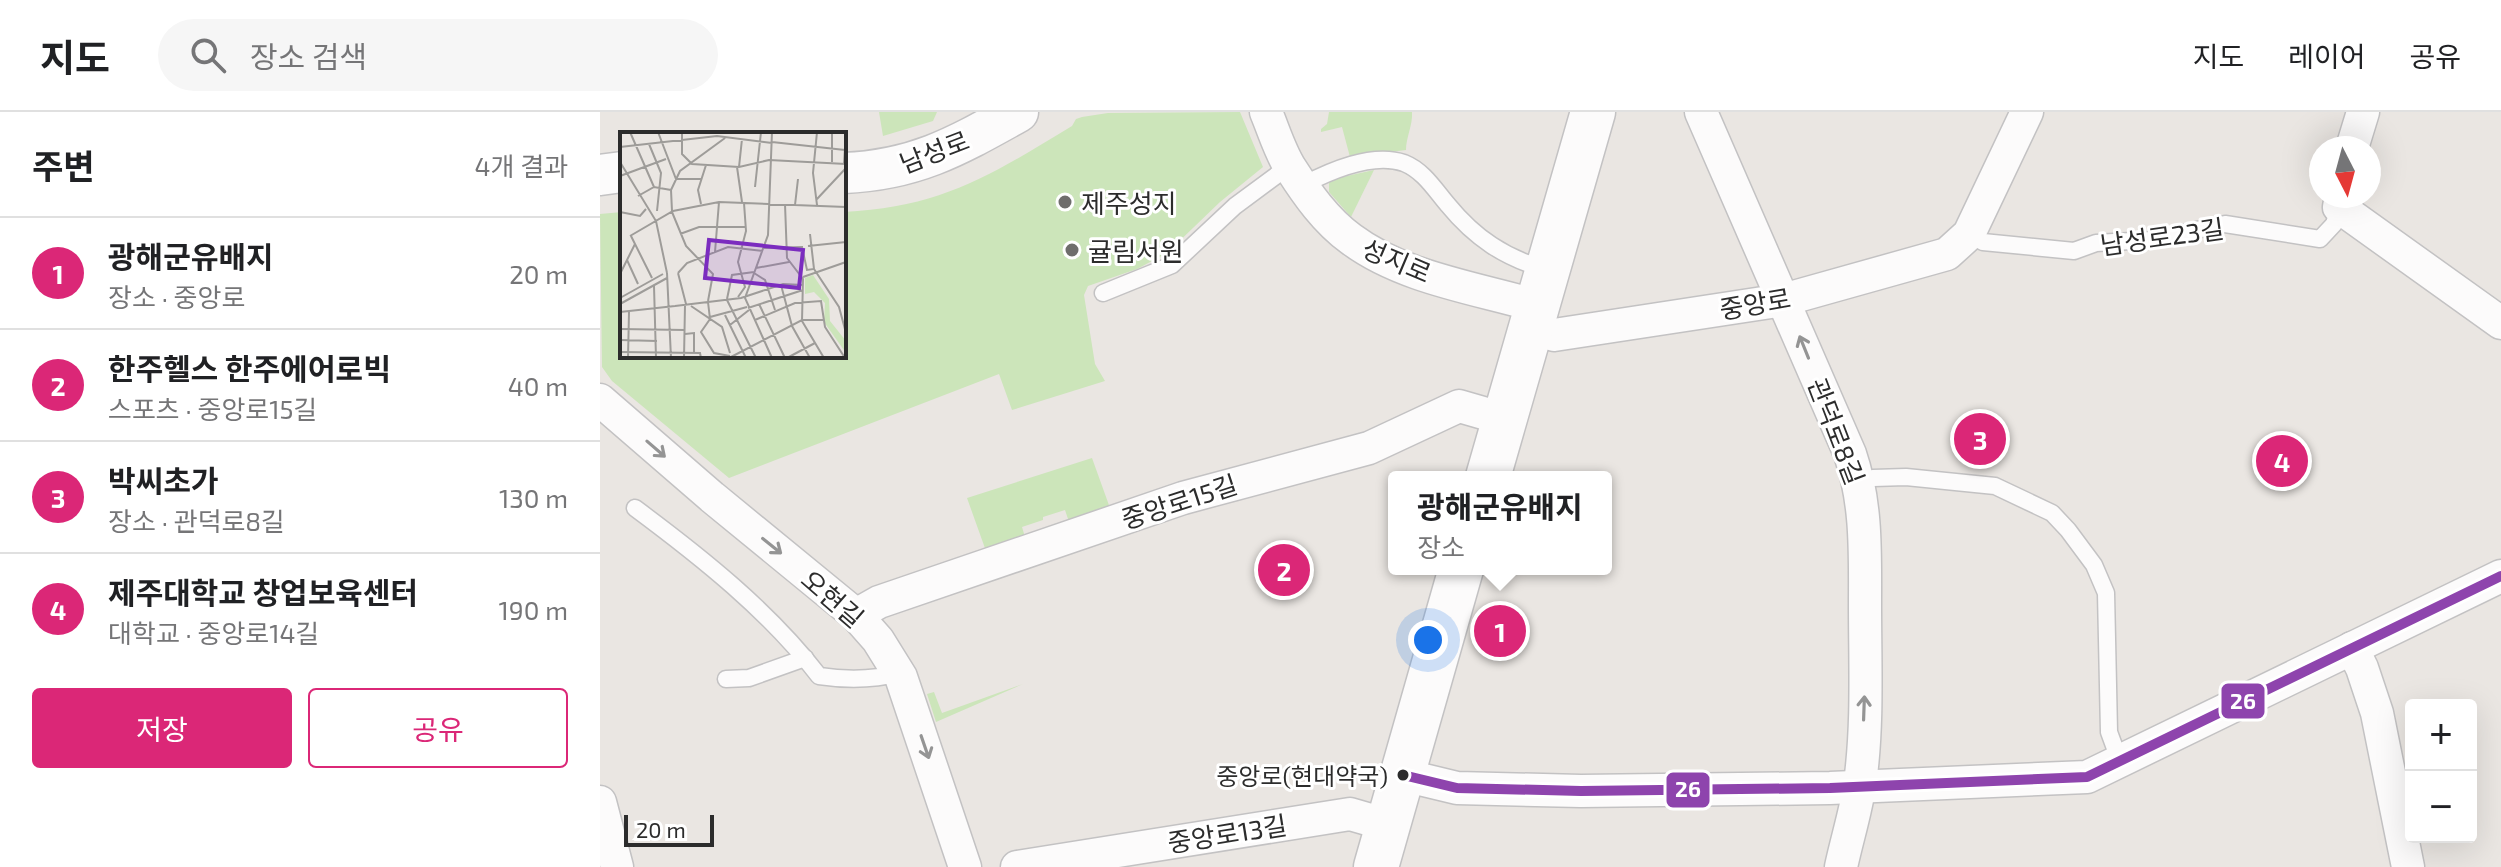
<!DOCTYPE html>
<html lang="ko">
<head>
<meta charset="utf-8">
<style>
  :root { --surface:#fff; --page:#f6f6f6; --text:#202124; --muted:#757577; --line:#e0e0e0; --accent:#db2777 }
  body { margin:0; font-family:"Exo 2","Noto Sans KR",sans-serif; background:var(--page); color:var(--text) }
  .controls { position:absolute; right:24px; bottom:24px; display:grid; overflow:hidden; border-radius:8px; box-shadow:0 8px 32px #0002 }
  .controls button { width:72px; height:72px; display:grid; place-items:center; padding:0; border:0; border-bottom:2px solid var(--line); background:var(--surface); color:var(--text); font:40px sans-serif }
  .compass { position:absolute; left:1709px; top:24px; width:72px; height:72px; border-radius:50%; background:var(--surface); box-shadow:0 8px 32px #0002; rotate:174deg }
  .scale { position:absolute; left:24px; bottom:20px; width:90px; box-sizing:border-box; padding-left:8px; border:4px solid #2c2c2c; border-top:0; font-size:22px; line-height:28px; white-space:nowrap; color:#2c2c2c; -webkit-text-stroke:6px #fff; paint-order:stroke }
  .you { position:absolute; left:828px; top:528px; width:28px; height:28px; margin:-20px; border:6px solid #fff; border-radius:50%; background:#1a73e8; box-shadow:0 0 0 12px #1a73e833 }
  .badge { display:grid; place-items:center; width:52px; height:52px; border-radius:50%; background:var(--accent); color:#fff; font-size:26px; font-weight:700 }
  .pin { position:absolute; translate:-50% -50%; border:4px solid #fff; box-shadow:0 2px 8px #0006 }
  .popup { position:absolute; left:788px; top:359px; width:224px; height:104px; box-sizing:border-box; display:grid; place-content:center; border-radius:8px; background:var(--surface); filter:drop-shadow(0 2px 6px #0005); font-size:26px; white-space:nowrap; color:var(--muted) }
  .popup b { font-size:30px; color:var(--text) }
  .popup::after { content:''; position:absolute; left:50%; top:100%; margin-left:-16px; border:16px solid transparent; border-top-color:var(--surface) }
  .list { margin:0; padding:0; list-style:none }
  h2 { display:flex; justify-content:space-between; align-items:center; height:104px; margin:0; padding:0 32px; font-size:34px }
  h2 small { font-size:26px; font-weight:400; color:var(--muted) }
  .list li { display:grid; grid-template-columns:52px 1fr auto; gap:24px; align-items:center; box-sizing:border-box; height:112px; padding:0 32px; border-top:2px solid var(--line) }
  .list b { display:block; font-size:30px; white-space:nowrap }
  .list p { margin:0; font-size:26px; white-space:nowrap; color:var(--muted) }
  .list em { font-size:26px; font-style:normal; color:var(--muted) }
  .actions { display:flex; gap:16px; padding:24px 32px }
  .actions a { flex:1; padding:18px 0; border:2px solid var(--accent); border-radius:8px; text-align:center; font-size:28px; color:var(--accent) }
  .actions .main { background:var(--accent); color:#fff }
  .icon { flex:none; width:44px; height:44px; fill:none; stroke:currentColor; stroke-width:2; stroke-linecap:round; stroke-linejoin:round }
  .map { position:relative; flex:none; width:1901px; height:755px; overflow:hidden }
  header { display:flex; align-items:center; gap:48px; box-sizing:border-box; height:112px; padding:0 40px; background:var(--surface); border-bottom:2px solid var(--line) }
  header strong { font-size:38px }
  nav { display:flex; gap:44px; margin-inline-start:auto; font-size:28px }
  .search { width:560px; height:72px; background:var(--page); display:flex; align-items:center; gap:20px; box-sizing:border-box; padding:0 28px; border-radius:44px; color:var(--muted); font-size:30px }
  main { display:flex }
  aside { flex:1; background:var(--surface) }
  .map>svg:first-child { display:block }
</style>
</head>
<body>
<header>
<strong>지도</strong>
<div class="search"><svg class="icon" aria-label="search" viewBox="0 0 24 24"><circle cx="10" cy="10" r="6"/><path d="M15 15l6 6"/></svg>장소 검색</div>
<nav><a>지도</a><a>레이어</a><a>공유</a></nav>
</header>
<main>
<aside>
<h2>주변<small>4개 결과</small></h2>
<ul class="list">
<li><span class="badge">1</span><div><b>광해군유배지</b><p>장소 · 중앙로</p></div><em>20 m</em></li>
<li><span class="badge">2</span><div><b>한주헬스 한주에어로빅</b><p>스포츠 · 중앙로15길</p></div><em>40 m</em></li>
<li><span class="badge">3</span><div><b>박씨초가</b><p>장소 · 관덕로8길</p></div><em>130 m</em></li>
<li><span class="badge">4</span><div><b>제주대학교 창업보육센터</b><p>대학교 · 중앙로14길</p></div><em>190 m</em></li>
</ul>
<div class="actions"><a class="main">저장</a><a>공유</a></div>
</aside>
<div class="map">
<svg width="1901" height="755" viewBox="0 0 1901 755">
  <rect width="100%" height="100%" fill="#eae6e2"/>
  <g fill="#cce5ba">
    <polygon points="279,0 337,0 333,9 283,24"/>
    <path d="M640 0 663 55 620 90 567 141 537 157 488 174 484 183 495 252 505 269 412 298 399 262 129 366 12 269 2 255 0 102 22 100V244H244V100C342 95 391 63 472 14L476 7 482 5 508 1Z"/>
    <path d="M729 0H812C813 13 806 25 806 38L750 45 742 15 721 20V17L727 12Z"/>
    <polygon points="774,58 751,105 729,80 729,71 733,67"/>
    <polygon points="492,346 510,396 469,410 465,398 443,405 443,408 422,415 425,425 386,439 367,386"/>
    <polygon points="423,572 336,610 327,582 334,580 342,601"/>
  </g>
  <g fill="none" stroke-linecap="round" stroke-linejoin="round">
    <defs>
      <g id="service">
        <path d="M703 73C730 59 772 40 804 51 824 59 835 78 848 93 875 126 905 146 945 157"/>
        <polyline points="1369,122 1383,130 1474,139 1496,131 1549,128 1625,112 1720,127 1734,112 1739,95"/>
        <polyline points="503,181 572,153 635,94 689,54"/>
        <polyline points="1260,371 1273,366 1306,365 1395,374 1452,401 1468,418 1494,453 1506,481 1509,620 1520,650"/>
        <path d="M35 396C101 445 169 499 219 564 246 568 273 568 300 561"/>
        <polyline points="126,567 149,566 205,546"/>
      </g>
      <g id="minor">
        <path d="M666 0C674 19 680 40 691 57 707 82 726 109 751 127 803 166 876 176 937 194"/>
        <path d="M1101 0 1250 342C1267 392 1265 441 1265 493 1265 552 1268 613 1260 671 1256 699 1247 727 1241 755"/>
        <polyline points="1752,36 1763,0"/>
        <polyline points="1741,84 1739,95 1901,211"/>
        <polyline points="930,216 954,223 1183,188 1347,142 1369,122 1427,0"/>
        <polyline points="0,288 112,385 256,503 278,528 301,565 365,755"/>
        <polyline points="256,503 279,490 583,386 769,336 859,294 904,307"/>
        <polyline points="1752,536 1762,556 1777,601 1808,755"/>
        <polyline points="803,663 857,676 981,679 1230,676 1487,665 1901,464"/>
        <polyline points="0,690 17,755"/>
        <polyline points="417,755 750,702 788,713"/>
      </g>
      <g id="tertiary">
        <path d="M244 61C316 58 357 34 418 0"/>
        <polyline points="0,63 22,60"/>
      </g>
      <g id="secondary">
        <polyline points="888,365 993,0"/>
        <polyline points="776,755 861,457"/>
      </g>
    </defs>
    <use href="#service" stroke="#c3c2c3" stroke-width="19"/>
    <use href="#minor" stroke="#c3c2c3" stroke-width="35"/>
    <use href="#tertiary" stroke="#c3c2c3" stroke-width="43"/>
    <use href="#secondary" stroke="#c3c2c3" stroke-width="47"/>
    <use href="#service" stroke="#fcfbfb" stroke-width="16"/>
    <use href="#minor" stroke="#fcfbfb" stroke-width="32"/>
    <use href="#tertiary" stroke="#fcfbfb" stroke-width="40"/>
    <use href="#secondary" stroke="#fcfbfb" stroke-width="44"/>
    <defs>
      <polyline id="bus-1" points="803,663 857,676 981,679 1230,676 1487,665 1901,464"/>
    </defs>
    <use href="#bus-1" stroke="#fff" stroke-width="16"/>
    <use href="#bus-1" stroke="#8e44ad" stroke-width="10"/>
  </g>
  <defs><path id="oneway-shaft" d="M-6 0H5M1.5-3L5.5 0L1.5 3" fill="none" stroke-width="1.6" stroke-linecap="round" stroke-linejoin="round" transform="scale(2)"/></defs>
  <g stroke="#949494">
    <use href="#oneway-shaft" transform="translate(1204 235) rotate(-112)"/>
    <use href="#oneway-shaft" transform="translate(56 337) rotate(41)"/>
    <use href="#oneway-shaft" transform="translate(172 434) rotate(39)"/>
    <use href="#oneway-shaft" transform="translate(1264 596) rotate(-88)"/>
    <use href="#oneway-shaft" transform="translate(325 635) rotate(71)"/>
  </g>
  <g fill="#6e6d6c" stroke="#fff" stroke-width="3">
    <circle cx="465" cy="90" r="8"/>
    <circle cx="472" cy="138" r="8"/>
  </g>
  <circle fill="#2c2c2c" stroke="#fff" stroke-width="3" cx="803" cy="663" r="7"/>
  <g text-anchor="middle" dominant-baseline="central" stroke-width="6" stroke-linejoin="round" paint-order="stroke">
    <g font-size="24" fill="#2c2c2c" stroke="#fff" text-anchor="end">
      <text x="788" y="663">중앙로(현대약국)</text>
    </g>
    <g font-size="26" fill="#2c2c2c" stroke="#fff">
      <text transform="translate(334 39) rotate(-21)">남성로</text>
      <text transform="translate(1562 124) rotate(-8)">남성로23길</text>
      <text transform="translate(797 148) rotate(23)">성지로</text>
      <text transform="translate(1155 191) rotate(-10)">중앙로</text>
      <text transform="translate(1237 319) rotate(69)">관덕로8길</text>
      <text transform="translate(579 389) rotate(-18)">중앙로15길</text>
      <text transform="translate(233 486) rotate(41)">오현길</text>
      <text transform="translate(627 721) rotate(-9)">중앙로13길</text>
    </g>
    <g font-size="26" fill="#2c2c2c" stroke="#fff" text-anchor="start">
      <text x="481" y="90">제주성지</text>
      <text x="488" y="138">귤림서원</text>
    </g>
  </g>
  <g transform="translate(20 20)">
    <rect width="226" height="226" fill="#eae6e2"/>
    <path d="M193 143 209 167 210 189 226 209V221L204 190 205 171 194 160 185 162V146Z" fill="#cce5ba"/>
    <path fill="none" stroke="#9e9c99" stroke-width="2" d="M10 0 34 55M38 0 56 47H81M62 0V22L72 32 119 35 149 28 226 32M197 0 193 41 197 73M152 10 225 18M29 12 41 41 37 79M0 15 97 4 152 11M0 30 36 89 47 141M212 30V0M224 31 226 0M117 35 122 70M119 35 122 7M0 44 46 27M135 55 141 0M18 64 34 55 51 58M197 67 226 36M81 72 78 58 86 33M165 72 167 126 183 147 182 189 204 226M175 73 178 47M52 79 51 58 60 39 105 6M0 80 20 84 26 77M52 80 66 114 93 142 88 169M60 102 79 95H126M10 104 53 79 99 70 226 75M11 104 32 146M188 114 226 110M182 115 187 138 194 137 190 102M144 116 183 115M95 120 99 70M7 128 18 152M136 136 169 130M194 137 219 175 226 201M47 141 51 226M58 141 67 131 108 115 143 119M58 141 66 172M134 141 145 148 155 178M0 142 15 112M183 145 226 130M161 153 172 194 190 226M34 154 36 226M118 165 125 155 118 130 126 99 124 71M0 166 43 142M107 167 112 143 134 140M107 168 136 226M88 170 90 187 81 200 94 221 110 224M0 172 47 146M139 172 165 226M55 174 121 166 163 152 183 153M71 174 102 195 110 221M128 176 183 158M0 180 55 174M105 183 126 226M90 185 127 175M135 188 175 171 201 169 205 195 225 226M110 193 129 178M0 197 65 198M65 202 74 201V221M0 208 37 209M0 220 80 221 81 226M8 226 9 180M64 226 65 173M109 226 182 188H204M152 226 125 166 148 103 152 0M167 226 195 211"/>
    <path fill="#7b2cbf" fill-opacity="0.15" stroke="#7b2cbf" stroke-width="4" d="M89 108 183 118 179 156 85 146Z"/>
    <rect width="226" height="226" fill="none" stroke="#2c2c2c" stroke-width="4"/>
  </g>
  <g stroke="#fff" stroke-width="3">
    <rect x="1620" y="570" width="46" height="38" rx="8" fill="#8e44ad"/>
    <rect x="1065" y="659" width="46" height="38" rx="8" fill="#8e44ad"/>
  </g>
  <g font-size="22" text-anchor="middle" font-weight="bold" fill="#fff">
    <text x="1643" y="597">26</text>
    <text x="1088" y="685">26</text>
  </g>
</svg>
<div class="controls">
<button>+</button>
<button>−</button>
</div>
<svg class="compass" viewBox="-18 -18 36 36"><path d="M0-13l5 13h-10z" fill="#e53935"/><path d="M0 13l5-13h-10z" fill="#757577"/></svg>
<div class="scale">20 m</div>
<div class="you"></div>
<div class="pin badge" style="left:900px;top:519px">1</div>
<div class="popup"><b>광해군유배지</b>장소</div>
<div class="pin badge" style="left:684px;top:458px">2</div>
<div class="pin badge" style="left:1380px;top:327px">3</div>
<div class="pin badge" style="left:1682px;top:349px">4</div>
</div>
</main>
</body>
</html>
